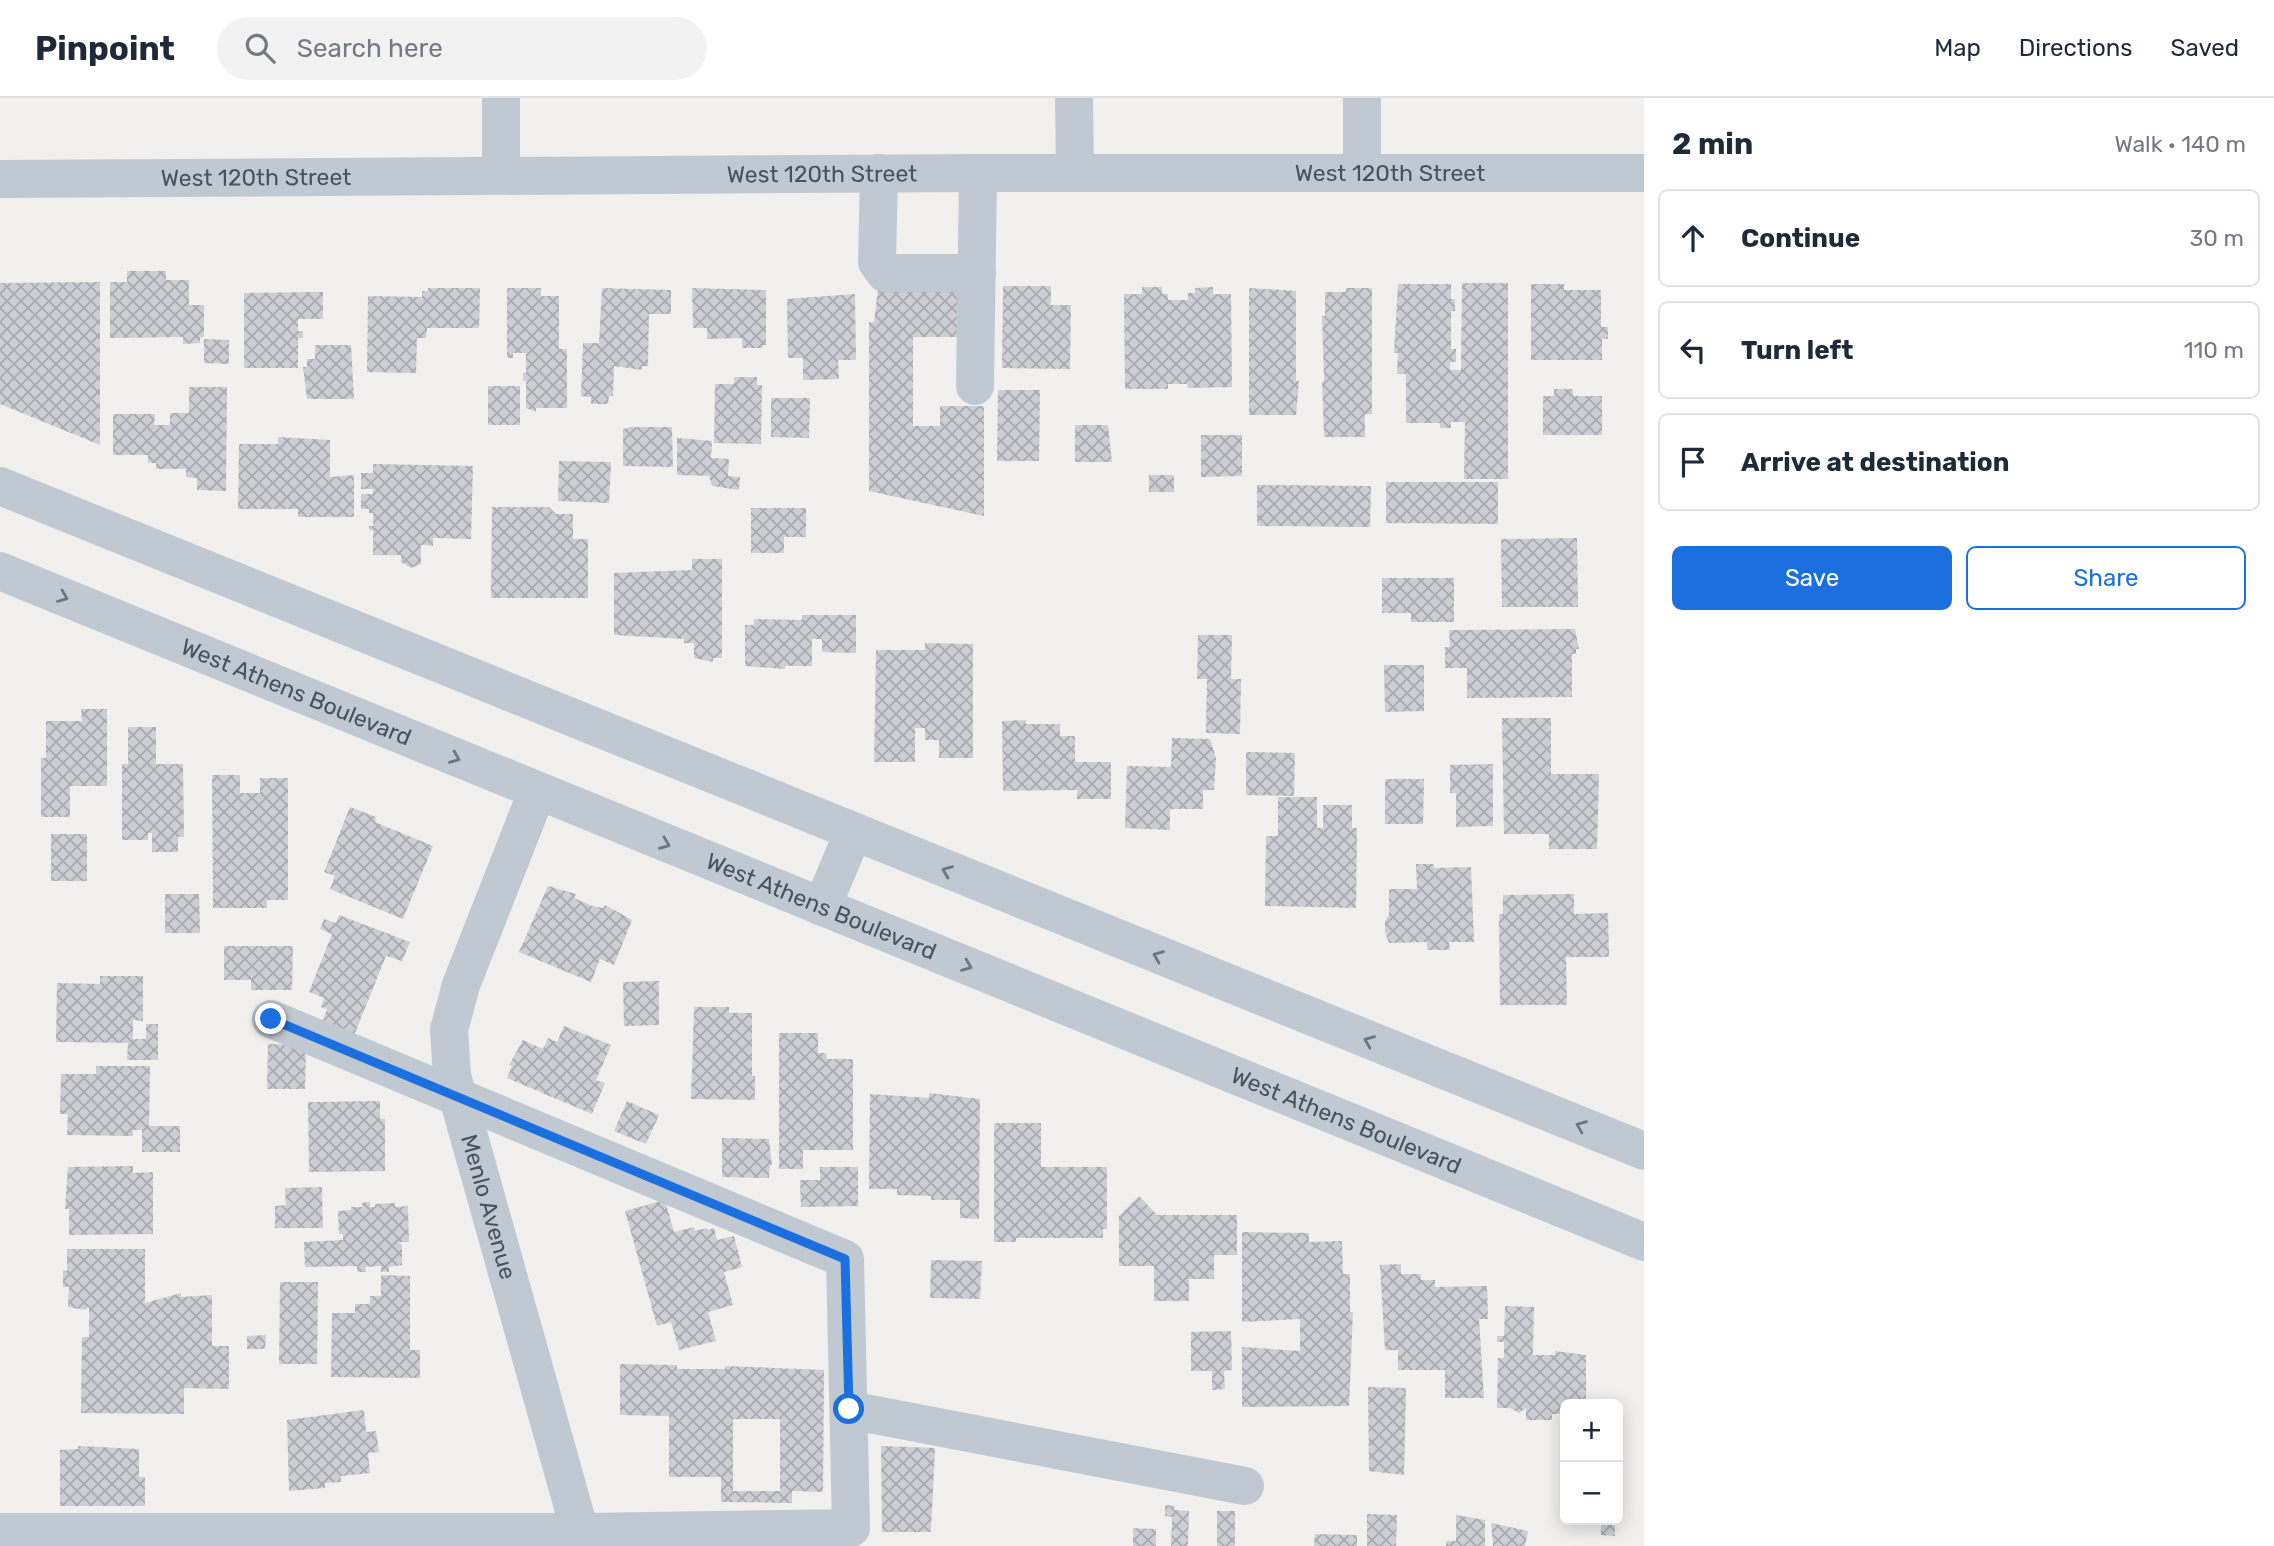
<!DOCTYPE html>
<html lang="en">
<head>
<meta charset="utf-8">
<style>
  :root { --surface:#fff; --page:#f2f2f3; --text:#1f2937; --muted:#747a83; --line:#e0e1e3; --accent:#1c6fdf }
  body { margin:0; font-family:Rubik,sans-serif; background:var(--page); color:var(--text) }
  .controls { position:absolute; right:21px; bottom:21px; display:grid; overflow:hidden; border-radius:10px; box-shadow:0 4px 18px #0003 }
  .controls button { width:63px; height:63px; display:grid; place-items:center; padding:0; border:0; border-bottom:2px solid var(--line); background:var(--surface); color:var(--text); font:35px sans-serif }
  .stop { position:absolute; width:21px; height:21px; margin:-16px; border:5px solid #1c6fdf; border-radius:50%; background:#fff }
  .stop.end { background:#1c6fdf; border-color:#fff; box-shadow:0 2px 7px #0008 }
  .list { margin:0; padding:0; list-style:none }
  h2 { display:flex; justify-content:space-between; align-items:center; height:91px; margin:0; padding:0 28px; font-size:30px }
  h2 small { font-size:23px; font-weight:400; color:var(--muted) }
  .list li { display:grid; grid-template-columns:46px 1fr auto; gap:21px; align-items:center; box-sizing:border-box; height:98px; margin:0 14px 14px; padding:0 14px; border:2px solid var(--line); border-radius:10px }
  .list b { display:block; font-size:26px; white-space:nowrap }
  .list em { font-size:23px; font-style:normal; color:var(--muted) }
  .actions { display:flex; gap:14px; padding:21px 28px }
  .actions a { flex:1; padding:16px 0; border:2px solid var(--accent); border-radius:10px; text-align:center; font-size:24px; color:var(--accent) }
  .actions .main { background:var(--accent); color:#fff }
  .icon { flex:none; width:38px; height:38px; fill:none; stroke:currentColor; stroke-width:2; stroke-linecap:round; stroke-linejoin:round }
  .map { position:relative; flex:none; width:1644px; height:1448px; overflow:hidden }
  header { display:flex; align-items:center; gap:42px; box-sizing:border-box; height:98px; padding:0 35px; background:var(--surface); border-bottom:2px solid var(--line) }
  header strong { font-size:33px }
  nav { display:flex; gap:38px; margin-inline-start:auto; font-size:24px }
  .search { width:490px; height:63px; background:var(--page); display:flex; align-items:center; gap:18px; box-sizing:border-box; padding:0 24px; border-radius:38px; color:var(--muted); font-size:26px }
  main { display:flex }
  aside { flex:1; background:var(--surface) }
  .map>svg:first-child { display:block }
</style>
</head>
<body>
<header>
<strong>Pinpoint</strong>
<div class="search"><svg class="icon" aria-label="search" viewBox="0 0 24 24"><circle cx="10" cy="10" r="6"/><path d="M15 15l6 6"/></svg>Search here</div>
<nav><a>Map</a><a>Directions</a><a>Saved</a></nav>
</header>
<main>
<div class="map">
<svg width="1644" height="1448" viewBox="0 0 1644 1448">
  <defs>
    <pattern id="building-cross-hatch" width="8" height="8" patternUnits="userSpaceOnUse" patternTransform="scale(1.75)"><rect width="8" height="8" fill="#ccced4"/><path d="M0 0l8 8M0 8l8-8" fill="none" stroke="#a8aaaf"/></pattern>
  </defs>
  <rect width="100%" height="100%" fill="#f2efef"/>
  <g fill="url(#building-cross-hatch)" fill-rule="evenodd">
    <polygon points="127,173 166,173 166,182 189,182 189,207 204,207 204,239 200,239 200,245 183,246 183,239 110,240 110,184 127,184"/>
    <polygon points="100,184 100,347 0,306 0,185"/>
    <polygon points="1462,185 1508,185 1508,381 1464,381 1465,324 1451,324 1451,330 1440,330 1440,325 1406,325 1406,276 1397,276 1398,255 1394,255 1398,186 1451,186 1451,201 1455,201 1455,213 1451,213 1451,251 1456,251 1456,264 1450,264 1450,272 1461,272"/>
    <polygon points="1531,186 1564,186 1564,192 1601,192 1601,229 1608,229 1608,241 1602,241 1602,262 1531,262"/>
    <polygon points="1003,188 1051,188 1051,207 1071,207 1070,271 1002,270"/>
    <polygon points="1142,189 1162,189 1162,196 1168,196 1168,202 1188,202 1188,195 1195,195 1195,190 1213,189 1213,196 1231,196 1232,289 1188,290 1187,286 1168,286 1168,291 1125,291 1124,196 1142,196"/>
    <polygon points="428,190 480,190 479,230 427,230 426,240 417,240 416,275 367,274 368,198 422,199 422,193 428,193"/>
    <polygon points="507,190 541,190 541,198 559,198 559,251 567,251 567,310 536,310 536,314 526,310 526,283 523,283 523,275 526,275 526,255 513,255 513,260 507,260"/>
    <polygon points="602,190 671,192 671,216 649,216 648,268 642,268 642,272 614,268 613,298 609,298 608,306 591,306 591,299 581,298 583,245 599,245"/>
    <polygon points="692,190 766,192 766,247 763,247 763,250 742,250 742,240 707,241 707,230 693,230"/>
    <polygon points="878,190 970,193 974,239 913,239 913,328 940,328 940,308 984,308 984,418 869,393 869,224 874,224"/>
    <polygon points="1249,190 1296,193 1296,283 1299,283 1296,317 1249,317"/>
    <polygon points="1346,190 1372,190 1372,316 1365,316 1365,339 1324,339 1322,283 1324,283 1322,218 1325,218 1325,194 1346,194"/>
    <polygon points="323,194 323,221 298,221 298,233 303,233 303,240 298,240 298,270 244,270 244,195"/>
    <polygon points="855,196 856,262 838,262 839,281 803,282 803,260 788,260 787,201"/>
    <polygon points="204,241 229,242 229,266 204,265"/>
    <polygon points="315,247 351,247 354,301 307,301 303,269 307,269 307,261 315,261"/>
    <polygon points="734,279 757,279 757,287 762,287 761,346 714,345 715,286 734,286"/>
    <rect x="488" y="288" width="32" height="39"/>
    <polygon points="189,289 227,289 226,393 197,392 197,380 186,379 186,371 156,371 156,365 148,365 148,357 113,357 113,316 155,316 154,327 170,327 170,315 189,315"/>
    <polygon points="1554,291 1573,291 1573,298 1602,298 1602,337 1543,337 1543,298 1554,298"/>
    <polygon points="998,292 1040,292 1039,363 997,363"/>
    <polygon points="771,300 810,300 809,340 771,339"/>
    <polygon points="1075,327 1108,327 1112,364 1075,364"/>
    <polygon points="631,329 672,329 673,369 623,368 623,331"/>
    <polygon points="1201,337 1242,337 1242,378 1201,379"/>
    <polygon points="278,339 330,342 330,379 354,377 354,419 298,419 298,411 238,411 239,346 278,346"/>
    <polygon points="677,340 712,343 711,360 729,361 728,378 740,379 739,392 712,388 709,378 677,377"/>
    <polygon points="559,363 611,364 609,405 558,403"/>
    <polygon points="373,366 473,368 471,441 433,440 433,448 421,447 421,466 411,470 401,464 401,457 373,457 373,432 369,432 369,428 373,428 373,415 369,415 369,411 361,411 361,396 373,396 373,391 361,391 361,375 373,375"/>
    <rect x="1149" y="377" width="25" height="17"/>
    <polygon points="1386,384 1498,384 1498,426 1386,425"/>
    <polygon points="1257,387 1371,388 1370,429 1257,428"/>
    <polygon points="492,409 549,409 556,416 573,416 573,441 588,441 588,500 491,500"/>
    <polygon points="751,410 806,410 806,439 784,439 784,455 751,455"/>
    <polygon points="1577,440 1578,509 1502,509 1501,441"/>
    <polygon points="692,461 722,461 722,560 713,560 713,564 694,560 694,545 684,545 684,541 614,537 614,475 692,472"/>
    <polygon points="1382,480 1454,480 1454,524 1411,524 1411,515 1382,515"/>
    <polygon points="802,517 856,517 856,555 822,554 822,541 812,541 812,568 785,568 785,571 745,568 745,527 754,527 754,521 802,522"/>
    <polygon points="1575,531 1579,551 1576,551 1576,556 1572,556 1572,599 1467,600 1467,570 1445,570 1445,549 1450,549 1449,532"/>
    <polygon points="1198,537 1232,537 1231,581 1241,581 1240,636 1206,635 1207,581 1197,581"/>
    <polygon points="925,545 973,546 973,660 939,660 939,642 925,642 925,630 915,630 915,664 874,664 876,552 925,552"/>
    <polygon points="1384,567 1424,567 1424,613 1385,614"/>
    <polygon points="81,611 107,611 107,688 70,688 70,719 41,719 41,660 46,660 46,623 82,623"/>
    <polygon points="1502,620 1551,620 1551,676 1599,676 1597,751 1549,751 1549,736 1504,736"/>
    <polygon points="1026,622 1026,626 1060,626 1060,638 1075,638 1075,664 1111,664 1111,701 1077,701 1077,692 1003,693 1002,623"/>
    <polygon points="128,629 156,629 156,666 183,666 184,739 178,739 178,754 152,754 152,735 148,735 148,742 122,742 122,666 128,666"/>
    <polygon points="1172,640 1210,641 1216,660 1214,692 1203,692 1203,711 1170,711 1170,732 1125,730 1127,668 1171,669"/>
    <polygon points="1246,654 1295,655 1294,698 1246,697"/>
    <polygon points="1493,666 1493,728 1456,729 1456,695 1450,695 1450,667"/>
    <polygon points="212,677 240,677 240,695 260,695 260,680 288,680 288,802 267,802 267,810 213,810"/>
    <polygon points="1385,681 1424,681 1423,726 1385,726"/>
    <polygon points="1278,699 1317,699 1317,730 1323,730 1323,707 1352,707 1352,730 1357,730 1356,810 1265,808 1266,738 1278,738"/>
    <polygon points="350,709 376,719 375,724 433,748 403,821 330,791 335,778 324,774"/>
    <rect x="51" y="736" width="36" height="47"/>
    <polygon points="1416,766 1434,766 1434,770 1471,769 1474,844 1449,844 1450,852 1427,852 1427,844 1389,845 1385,834 1385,823 1389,817 1389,791 1417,791"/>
    <polygon points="548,788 576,796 574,800 592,808 603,810 605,807 632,822 614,867 600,861 591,884 519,854"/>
    <polygon points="165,796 199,796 200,835 165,835"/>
    <polygon points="1574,796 1574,816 1608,815 1609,859 1566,859 1567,907 1500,907 1499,816 1503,816 1503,797"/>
    <polygon points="339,817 410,844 402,863 386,858 351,945 319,933 327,911 321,909 324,900 309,894 332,836 320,831 324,821 336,825"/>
    <polygon points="224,848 293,848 292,892 251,892 251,882 224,882"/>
    <polygon points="100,878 143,878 143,923 133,922 133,941 146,941 146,926 158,926 158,962 127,962 128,945 56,944 57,885 100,886"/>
    <polygon points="659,883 659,927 624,928 623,884"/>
    <polygon points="694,909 729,909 729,915 752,915 752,978 755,978 755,1002 691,1001"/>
    <polygon points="564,928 611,947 596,982 605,985 592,1016 507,980 512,968 509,967 523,942 543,951 548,940 557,944"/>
    <polygon points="779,935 818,935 818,955 826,955 827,961 853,961 853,1052 803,1052 803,1071 779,1071"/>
    <polygon points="268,946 306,947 305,991 267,991"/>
    <polygon points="96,968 150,968 149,1028 180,1028 180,1054 142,1054 142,1032 133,1032 133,1038 67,1037 68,1016 60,1016 61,976 96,976"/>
    <polygon points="929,995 980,1001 979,1121 960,1120 960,1102 931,1102 931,1098 897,1097 897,1091 869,1091 870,996 929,1000"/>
    <polygon points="380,1003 380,1021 385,1021 385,1073 309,1074 308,1004"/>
    <polygon points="627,1003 659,1017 646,1046 614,1033"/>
    <polygon points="994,1025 1041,1025 1041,1069 1107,1069 1107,1131 1103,1131 1103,1140 1016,1140 1016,1144 994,1144"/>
    <polygon points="722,1040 769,1041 772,1067 770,1067 769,1080 722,1079"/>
    <polygon points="133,1068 133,1075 153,1074 153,1136 69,1137 69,1111 65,1111 68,1069"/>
    <polygon points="820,1069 858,1069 858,1108 801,1109 800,1082 820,1082"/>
    <polygon points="322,1089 323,1130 275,1130 275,1108 286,1107 285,1090"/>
    <polygon points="1139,1098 1157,1117 1237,1117 1237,1157 1214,1157 1214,1181 1189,1181 1189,1203 1154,1203 1154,1168 1119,1168 1119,1118"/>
    <polygon points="665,1102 674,1134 694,1129 695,1133 707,1130 708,1132 714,1130 717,1142 734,1138 742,1169 724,1174 733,1207 708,1214 716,1243 679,1252 671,1224 657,1228 625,1113"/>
    <polygon points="370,1104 370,1109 375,1109 375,1106 395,1105 395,1109 408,1108 409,1144 398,1144 402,1147 402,1167 389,1169 389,1174 381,1174 381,1168 365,1169 366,1174 357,1174 357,1168 305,1169 304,1144 343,1142 343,1136 339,1136 338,1113 351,1112 351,1109 363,1109 362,1105"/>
    <polygon points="1242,1134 1309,1135 1309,1144 1342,1143 1343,1176 1350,1176 1350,1214 1353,1214 1349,1308 1242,1309 1242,1249 1300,1253 1300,1221 1242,1224"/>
    <polygon points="67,1151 145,1151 145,1205 181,1195 181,1199 212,1197 212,1248 229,1248 229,1291 184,1290 184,1316 81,1315 82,1239 89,1239 89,1209 85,1212 68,1209 69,1189 63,1189 63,1172 67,1173"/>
    <polygon points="931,1162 982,1163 980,1201 930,1200"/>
    <polygon points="1401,1166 1401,1176 1421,1176 1421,1182 1435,1182 1435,1189 1487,1188 1488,1221 1479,1221 1484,1300 1445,1300 1445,1272 1398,1272 1398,1252 1385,1252 1380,1167"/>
    <polygon points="381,1177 410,1178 410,1252 420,1252 420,1280 331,1279 332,1215 355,1215 355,1206 370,1206 370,1198 381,1198"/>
    <polygon points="280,1184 318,1184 317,1266 279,1266"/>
    <polygon points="1505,1208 1534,1209 1533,1257 1555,1257 1555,1253 1586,1257 1586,1306 1565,1306 1565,1316 1552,1316 1552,1322 1526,1322 1526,1310 1519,1315 1510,1310 1497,1310 1498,1260 1504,1260 1504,1244 1497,1244 1497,1238 1504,1238"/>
    <polygon points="1231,1233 1232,1272 1224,1273 1225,1291 1212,1292 1212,1273 1191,1273 1191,1234"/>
    <polygon points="266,1237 265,1251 247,1251 247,1238"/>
    <path d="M620 1266 677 1267V1271H725V1268L824 1272 823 1394 792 1393V1405L721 1404V1379H669V1318L620 1317ZM733 1321H780V1393H733Z"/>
    <polygon points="1368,1289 1406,1290 1404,1377 1369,1373"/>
    <polygon points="364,1312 366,1334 376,1333 379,1354 368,1355 370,1375 341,1378 341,1384 325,1385 325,1390 289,1393 287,1322"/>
    <polygon points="78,1348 139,1351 139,1379 145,1379 145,1408 60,1408 60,1352 78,1351"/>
    <polygon points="881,1348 935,1350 931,1434 882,1434"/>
    <polygon points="1165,1407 1175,1408 1174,1412 1189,1413 1188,1448 1171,1448 1172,1419 1165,1418"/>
    <rect x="1217" y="1413" width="18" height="35"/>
    <polygon points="1367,1416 1397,1417 1396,1448 1367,1448"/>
    <polygon points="1456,1417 1485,1422 1485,1448 1446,1448 1446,1443 1456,1443"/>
    <polygon points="1601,1422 1615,1422 1615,1438 1601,1437"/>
    <polygon points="1491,1425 1528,1433 1525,1448 1493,1448"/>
    <polygon points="1133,1430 1156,1431 1156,1448 1133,1448"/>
    <polygon points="1315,1436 1357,1437 1357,1448 1314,1448"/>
  </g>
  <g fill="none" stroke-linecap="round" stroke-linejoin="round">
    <g stroke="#c0c9d1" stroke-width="38">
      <polyline points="1074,0 1075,75"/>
      <polyline points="1362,0 1362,75"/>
      <polyline points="879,75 877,164 885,175 977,175"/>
      <polyline points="501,77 501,0"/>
      <path id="s1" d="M0 81 978 75H1644"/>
      <polyline points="975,288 978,75"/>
      <polyline points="0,388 1644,1053"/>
      <path id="s2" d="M0 473 1644 1144"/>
      <path id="s3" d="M537 694 461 887 449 932 452 978 584 1448"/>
      <polyline points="822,809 853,735"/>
      <polyline points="849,1312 1245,1388"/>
      <polyline points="0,1434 581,1434 851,1430 845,1161 271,921"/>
    </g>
  </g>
  <defs><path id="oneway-chevron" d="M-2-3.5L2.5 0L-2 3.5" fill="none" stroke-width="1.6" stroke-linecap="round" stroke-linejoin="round" transform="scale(1.75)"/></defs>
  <g stroke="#6c767f">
    <use href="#oneway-chevron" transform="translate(63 499) rotate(22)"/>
    <use href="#oneway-chevron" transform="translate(455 660) rotate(22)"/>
    <use href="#oneway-chevron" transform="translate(665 746) rotate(22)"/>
    <use href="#oneway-chevron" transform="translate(947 773) rotate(-158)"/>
    <use href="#oneway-chevron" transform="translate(1158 858) rotate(-158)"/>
    <use href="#oneway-chevron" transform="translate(967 868) rotate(22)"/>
    <use href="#oneway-chevron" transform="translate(1369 943) rotate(-158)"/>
    <use href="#oneway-chevron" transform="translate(1581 1028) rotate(-158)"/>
  </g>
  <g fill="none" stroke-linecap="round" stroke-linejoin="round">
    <polyline stroke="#1c6fdf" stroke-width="9" points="271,921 845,1161 849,1311"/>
  </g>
  <g text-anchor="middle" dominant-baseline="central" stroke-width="5" stroke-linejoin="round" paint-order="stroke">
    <g font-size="23" fill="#48525c" stroke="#fff">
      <text stroke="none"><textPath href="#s1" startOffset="1390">West 120th Street</textPath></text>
      <text stroke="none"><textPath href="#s1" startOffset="822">West 120th Street</textPath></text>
      <text stroke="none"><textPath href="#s1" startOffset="256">West 120th Street</textPath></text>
      <text stroke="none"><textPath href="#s2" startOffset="320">West Athens Boulevard</textPath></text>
      <text stroke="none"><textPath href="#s2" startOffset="887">West Athens Boulevard</textPath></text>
      <text stroke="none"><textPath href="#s2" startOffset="1454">West Athens Boulevard</textPath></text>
      <text stroke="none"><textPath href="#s3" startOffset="436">Menlo Avenue</textPath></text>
    </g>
  </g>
</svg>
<div class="controls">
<button>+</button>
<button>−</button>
</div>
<div class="stop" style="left:849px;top:1311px"></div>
<div class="stop end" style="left:271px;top:921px"></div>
</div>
<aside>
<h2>2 min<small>Walk · 140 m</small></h2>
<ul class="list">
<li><svg class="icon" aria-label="ahead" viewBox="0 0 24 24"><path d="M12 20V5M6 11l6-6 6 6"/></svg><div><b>Continue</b></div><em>30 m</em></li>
<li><svg class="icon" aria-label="left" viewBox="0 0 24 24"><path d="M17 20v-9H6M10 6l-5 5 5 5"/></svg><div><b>Turn left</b></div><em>110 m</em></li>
<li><svg class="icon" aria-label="arrive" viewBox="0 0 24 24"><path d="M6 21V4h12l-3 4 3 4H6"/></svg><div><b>Arrive at destination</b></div></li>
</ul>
<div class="actions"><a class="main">Save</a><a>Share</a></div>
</aside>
</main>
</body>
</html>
